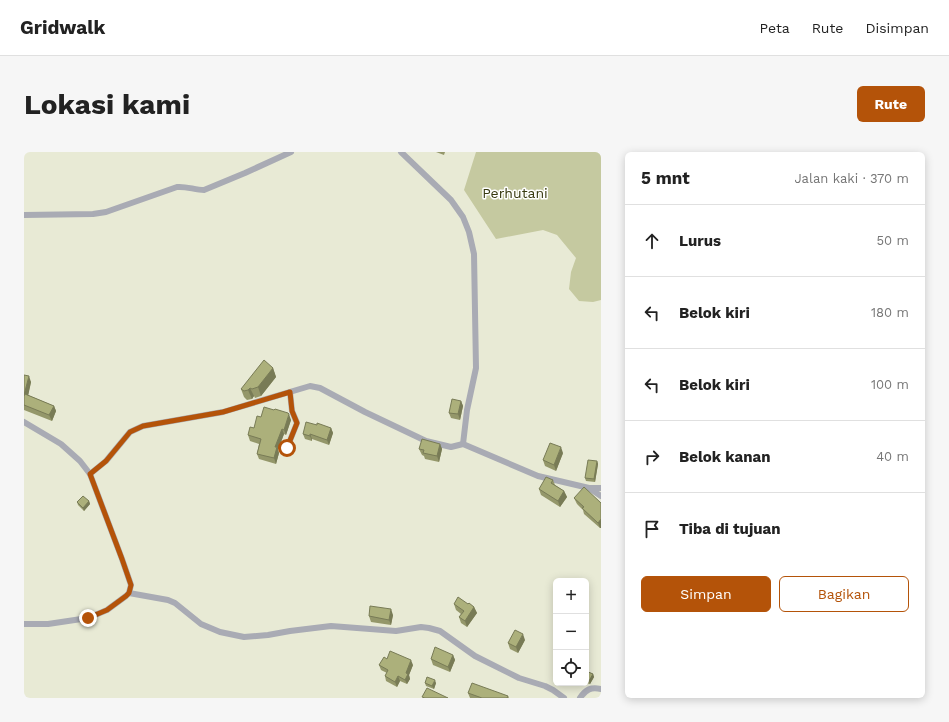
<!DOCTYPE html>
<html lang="id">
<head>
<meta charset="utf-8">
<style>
  :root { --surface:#fff; --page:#f6f6f6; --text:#222; --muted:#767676; --line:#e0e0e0; --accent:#b45309 }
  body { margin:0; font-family:"Work Sans",sans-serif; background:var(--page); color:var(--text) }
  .controls { position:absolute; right:12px; bottom:12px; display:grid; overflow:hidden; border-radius:6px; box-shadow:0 2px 10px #0003 }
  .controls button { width:36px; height:36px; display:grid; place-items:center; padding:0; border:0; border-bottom:1px solid var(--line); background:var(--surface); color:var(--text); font:20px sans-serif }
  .stop { position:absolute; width:12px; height:12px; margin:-9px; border:3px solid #b45309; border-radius:50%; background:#fff }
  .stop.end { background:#b45309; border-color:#fff; box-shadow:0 1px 4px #0008 }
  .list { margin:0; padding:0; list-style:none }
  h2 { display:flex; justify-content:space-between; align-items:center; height:52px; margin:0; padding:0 16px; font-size:17px }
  h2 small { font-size:13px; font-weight:400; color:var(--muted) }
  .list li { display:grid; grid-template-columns:26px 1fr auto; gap:12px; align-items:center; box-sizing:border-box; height:72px; padding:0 16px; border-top:1px solid var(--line) }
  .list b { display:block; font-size:15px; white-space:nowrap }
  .list em { font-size:13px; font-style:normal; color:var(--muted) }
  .actions { display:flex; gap:8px; padding:12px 16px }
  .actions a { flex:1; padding:9px 0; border:1px solid var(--accent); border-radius:6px; text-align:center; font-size:14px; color:var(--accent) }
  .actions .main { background:var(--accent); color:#fff }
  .icon { flex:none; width:22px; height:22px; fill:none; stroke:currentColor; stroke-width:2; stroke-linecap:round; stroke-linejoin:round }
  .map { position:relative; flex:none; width:577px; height:546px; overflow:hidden; border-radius:6px }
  header { display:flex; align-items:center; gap:24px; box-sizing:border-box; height:56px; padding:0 20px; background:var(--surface); border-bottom:1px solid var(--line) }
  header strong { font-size:19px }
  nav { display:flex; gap:22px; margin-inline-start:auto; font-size:14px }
  .intro { display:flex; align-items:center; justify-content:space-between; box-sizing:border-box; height:96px; padding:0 24px }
  h1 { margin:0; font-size:28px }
  .button { padding:10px 18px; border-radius:6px; background:var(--accent); color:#fff; font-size:14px; font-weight:700 }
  main { display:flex; gap:24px; padding:0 24px }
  aside { flex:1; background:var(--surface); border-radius:6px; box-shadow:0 2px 10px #0003 }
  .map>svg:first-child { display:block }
</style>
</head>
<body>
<header>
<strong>Gridwalk</strong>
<nav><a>Peta</a><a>Rute</a><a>Disimpan</a></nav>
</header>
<div class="intro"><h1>Lokasi kami</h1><a class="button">Rute</a></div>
<main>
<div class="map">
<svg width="577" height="546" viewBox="0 0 577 546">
  <rect width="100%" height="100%" fill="#e8ead5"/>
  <polygon fill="#c5c9a0" points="452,0 577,0 577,148 569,150 555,149 545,137 547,120 552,106 533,83 519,78 472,87 440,38"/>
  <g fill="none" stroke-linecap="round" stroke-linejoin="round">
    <g stroke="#a9abb4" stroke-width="6">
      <polyline points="377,0 427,48 439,65 445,80 450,102 452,216 443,258 439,292"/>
      <path d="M0 63 69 62 82 60 153 35C162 34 171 38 180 38L221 21 267 0"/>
      <polyline points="0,270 37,292 56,309 66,322 98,407 107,433 105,441 102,444 83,458 64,466 24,472 0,472"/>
      <polyline points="263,296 273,271 268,259 266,240"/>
      <polyline points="66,322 82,309 106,280 119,274 199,260 286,234 296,236 341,260 402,289 427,295 439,292 514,324 565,336 577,344"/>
      <polyline points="565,336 577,336"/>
      <polyline points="105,441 144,448 151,451 177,472 196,480 220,485 244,483 266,479 307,474 372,479 397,475 405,476 416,479 451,504 495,526 521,534 529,538 540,546"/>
      <path d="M556 546C562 537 567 535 577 537"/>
    </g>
  </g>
  <g fill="#94976a">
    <polygon points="412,0 421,0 420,3"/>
    <polygon points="249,216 252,225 237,244 231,246 230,244 228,247 223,248 220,245 217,237"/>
    <polygon points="0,223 7,230 4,243 30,254 32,259 28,269 0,258"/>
    <polygon points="437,249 439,254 436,268 427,266 425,261"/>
    <polygon points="250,258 267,268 262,283 260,282 254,298 255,301 252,312 235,307 233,302 235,292 226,289 224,283 230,276 237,265"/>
    <polygon points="293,273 307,276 309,281 305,293 288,287 288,289 281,287 279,282"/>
    <polygon points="416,292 418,297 415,310 401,307 400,304 398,303 395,297"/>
    <polygon points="539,301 532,319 521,314 519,308"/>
    <polygon points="573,309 574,312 571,330 562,329 561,326"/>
    <polygon points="529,328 531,333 540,339 543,345 536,355 517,343 515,337"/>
    <polygon points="550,346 577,351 576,376 560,362 559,358 553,352"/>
    <polygon points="65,349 66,352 60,359 54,353 53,350"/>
    <polygon points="430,452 444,452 450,455 453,461 443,475 437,471 435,465 437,462 432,458"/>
    <polygon points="369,463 367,473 347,470 345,464"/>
    <polygon points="501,488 494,501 486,497 484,491"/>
    <polygon points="429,503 431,508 426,520 409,513 407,507"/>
    <polygon points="363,507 389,513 385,523 386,527 383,532 376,529 373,535 362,529 361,524 363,521 357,518 355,513"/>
    <polygon points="562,519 569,522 570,525 566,532 562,531"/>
    <polygon points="401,531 412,531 410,537 402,534"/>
    <polygon points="444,541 484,544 485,546 446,546"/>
  </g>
  <g fill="#787b56">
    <polygon points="249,216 252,225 237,244 234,235"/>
    <polygon points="5,224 7,230 3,249 0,243"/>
    <polygon points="226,236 230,244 228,247 224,238"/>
    <polygon points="437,249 439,254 436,268 434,262"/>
    <polygon points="30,254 32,259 28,269 25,263"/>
    <polygon points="265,262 267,268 262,283 260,278"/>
    <polygon points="307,276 309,281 305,293 303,288"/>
    <polygon points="258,277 260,282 254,298 255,301 252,312 250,306 251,295"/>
    <polygon points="286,282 288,287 288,289 286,284"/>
    <polygon points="416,292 418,297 415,310 413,304"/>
    <polygon points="537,295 539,301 532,319 530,313"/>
    <polygon points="573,309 574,312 571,330 570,327"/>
    <polygon points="540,339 543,345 536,355 534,349"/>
    <polygon points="65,349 66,352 60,359 59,356"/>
    <polygon points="577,367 577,376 576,376 574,371"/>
    <polygon points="450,455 453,461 443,475 441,469"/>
    <polygon points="367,457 369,463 367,473 365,468"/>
    <polygon points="499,482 501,488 494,501 492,495"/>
    <polygon points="429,503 431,508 426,520 424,515"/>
    <polygon points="387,508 389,513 385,523 386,527 383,532 381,528 382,521"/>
    <polygon points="569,522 570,525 566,532 565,529"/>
    <polygon points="374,524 376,529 373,535 371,530"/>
    <polygon points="411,528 412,531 410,537 408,534"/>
  </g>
  <g fill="#acb07b" stroke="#787b56">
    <polygon points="240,208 249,216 234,235 228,237 226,236 224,238 220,239 217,237"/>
    <polygon points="0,223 5,224 0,243"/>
    <polygon points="1,242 30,254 25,263 0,253 0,244"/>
    <polygon points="428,247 437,249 434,262 425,261"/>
    <polygon points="240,255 250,258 251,257 264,261 265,262 260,278 258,277 251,295 253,295 250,306 233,302 237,287 224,283 226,275 230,276 233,264 237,265"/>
    <polygon points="282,270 293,273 293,271 307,276 303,288 286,282 286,284 279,282"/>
    <polygon points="398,287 416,292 413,304 399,301 400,298 395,297"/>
    <polygon points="526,291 537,295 530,313 519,308"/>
    <polygon points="564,308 573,309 570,327 561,326"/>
    <polygon points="522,325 529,328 527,331 540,339 534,349 515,337"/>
    <polygon points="560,335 577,351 577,367 574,371 558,356 560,355 550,346"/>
    <polygon points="59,344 65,349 59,356 53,350"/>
    <polygon points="434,445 444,452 445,451 450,455 441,469 435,465 440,459 430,452"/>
    <polygon points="346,454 367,457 365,468 345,464"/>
    <polygon points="491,478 499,482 492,495 484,491"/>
    <polygon points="411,495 429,503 424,515 407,507"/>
    <polygon points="366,499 387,508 382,521 384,522 381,528 374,524 371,530 361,524 364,518 355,513 360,505 363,507"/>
    <polygon points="562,519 569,522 565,529 562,528"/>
    <polygon points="403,525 411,528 408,534 401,531"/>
    <polygon points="448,531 484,544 483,546 458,546 444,541"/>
    <polygon points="403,536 424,546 401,546 398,545"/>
  </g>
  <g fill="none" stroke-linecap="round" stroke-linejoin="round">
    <polyline stroke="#b45309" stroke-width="5" points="64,466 83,458 102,444 105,441 107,433 98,407 66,322 82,309 106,280 119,274 199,260 266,240 268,259 273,271 263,296"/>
  </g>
  <g text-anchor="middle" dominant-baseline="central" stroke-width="3" stroke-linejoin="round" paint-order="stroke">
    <g font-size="14" fill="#37390f" stroke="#fff">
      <text x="491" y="41">Perhutani</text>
    </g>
  </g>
</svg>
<div class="controls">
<button>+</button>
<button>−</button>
<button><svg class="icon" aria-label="locate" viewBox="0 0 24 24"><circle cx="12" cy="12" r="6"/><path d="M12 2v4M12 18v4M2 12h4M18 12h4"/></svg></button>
</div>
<div class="stop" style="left:263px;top:296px"></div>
<div class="stop end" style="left:64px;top:466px"></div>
</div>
<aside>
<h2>5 mnt<small>Jalan kaki · 370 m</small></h2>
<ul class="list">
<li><svg class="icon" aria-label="ahead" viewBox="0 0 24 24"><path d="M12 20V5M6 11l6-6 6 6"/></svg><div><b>Lurus</b></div><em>50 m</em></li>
<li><svg class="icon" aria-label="left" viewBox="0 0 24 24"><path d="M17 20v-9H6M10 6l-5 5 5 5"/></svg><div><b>Belok kiri</b></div><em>180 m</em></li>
<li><svg class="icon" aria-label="left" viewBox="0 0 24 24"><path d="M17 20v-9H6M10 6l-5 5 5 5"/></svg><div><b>Belok kiri</b></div><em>100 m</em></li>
<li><svg class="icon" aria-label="right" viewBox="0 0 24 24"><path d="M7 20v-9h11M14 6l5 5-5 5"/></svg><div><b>Belok kanan</b></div><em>40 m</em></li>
<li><svg class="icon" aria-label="arrive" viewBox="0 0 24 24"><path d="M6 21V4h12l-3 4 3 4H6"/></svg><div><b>Tiba di tujuan</b></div></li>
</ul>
<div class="actions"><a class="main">Simpan</a><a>Bagikan</a></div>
</aside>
</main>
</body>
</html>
